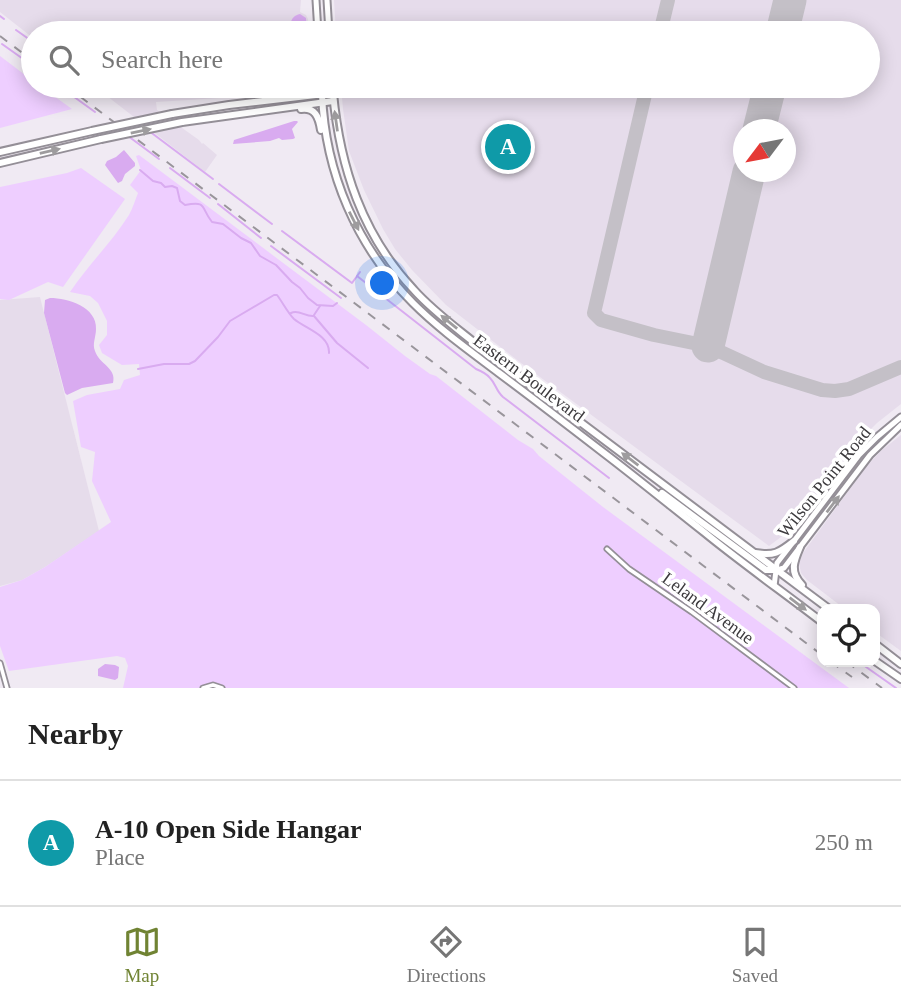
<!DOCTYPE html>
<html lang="en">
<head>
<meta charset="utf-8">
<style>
  :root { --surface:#fff; --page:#f6f6f6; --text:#222; --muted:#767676; --line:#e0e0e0; --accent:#708333 }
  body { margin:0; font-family:Georgia,serif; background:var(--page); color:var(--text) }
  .controls { position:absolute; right:21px; bottom:21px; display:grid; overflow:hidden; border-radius:14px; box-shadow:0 4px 18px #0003 }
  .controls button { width:63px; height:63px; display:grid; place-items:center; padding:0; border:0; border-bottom:2px solid var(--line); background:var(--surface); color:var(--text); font:35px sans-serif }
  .compass { position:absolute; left:733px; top:119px; width:63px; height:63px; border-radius:50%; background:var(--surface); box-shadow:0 4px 18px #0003; rotate:238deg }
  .you { position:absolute; left:383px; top:284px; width:24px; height:24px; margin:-18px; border:5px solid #fff; border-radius:50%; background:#1a73e8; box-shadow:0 0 0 10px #1a73e833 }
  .badge { display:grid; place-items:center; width:46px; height:46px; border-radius:50%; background:var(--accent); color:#fff; font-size:23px; font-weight:700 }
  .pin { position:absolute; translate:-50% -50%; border:4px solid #fff; box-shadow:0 2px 7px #0006 }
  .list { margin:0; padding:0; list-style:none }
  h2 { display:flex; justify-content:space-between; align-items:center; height:91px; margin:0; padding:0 28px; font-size:30px }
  h2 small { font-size:23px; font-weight:400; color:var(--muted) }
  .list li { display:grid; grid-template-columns:46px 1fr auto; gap:21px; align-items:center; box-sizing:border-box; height:126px; padding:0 28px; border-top:2px solid var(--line) }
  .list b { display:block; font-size:26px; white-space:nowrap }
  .list p { margin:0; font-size:23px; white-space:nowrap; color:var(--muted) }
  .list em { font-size:23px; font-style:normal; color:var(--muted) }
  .icon { flex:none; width:38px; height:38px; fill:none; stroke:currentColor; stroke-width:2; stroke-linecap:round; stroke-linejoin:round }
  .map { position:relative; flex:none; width:901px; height:688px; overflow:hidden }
  .search { position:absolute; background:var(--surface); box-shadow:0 4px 18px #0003; left:21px; right:21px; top:21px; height:77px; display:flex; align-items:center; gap:18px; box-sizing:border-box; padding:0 24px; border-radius:38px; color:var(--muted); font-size:26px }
  .sheet { height:217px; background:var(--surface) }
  nav { display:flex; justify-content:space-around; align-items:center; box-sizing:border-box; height:98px; border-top:2px solid var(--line); background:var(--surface); font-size:19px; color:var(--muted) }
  nav a { display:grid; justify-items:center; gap:4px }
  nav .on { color:var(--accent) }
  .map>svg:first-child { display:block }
</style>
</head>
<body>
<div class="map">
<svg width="901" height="688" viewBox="0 0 901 688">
  <rect width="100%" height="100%" fill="#f0eaf3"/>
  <g fill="#e6dceb" fill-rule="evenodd">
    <polygon points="0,0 301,0 300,12 306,15 308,19 309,33 33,33 33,38 0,12"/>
    <path d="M334 0H901V404L877 423 846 454 789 531 769 546 521 363 446 305 412 270 395 249 383 229 364 190 349 151 343 109 341 86H868V33H336ZM744 130H786V172H744Z"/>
    <polygon points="94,86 293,86 281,91 236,97 156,102 157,110 199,140 202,144 203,143 217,155 205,172"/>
    <polygon points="40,297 99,531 45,567 22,580 0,586 0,300"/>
    <polygon points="901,435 901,651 875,632 875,609 845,609 807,580 801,573 799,563 803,553 866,467 881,451"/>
  </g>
  <g fill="#eeceff">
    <polygon points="0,56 33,81 33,86 40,86 72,109 0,128"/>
    <path d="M139 155 366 325 405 356 430 374 436 376 518 440 533 449 539 456 603 507 849 688H123L128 666 125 658 117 656 9 671 0 646V587L22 580 45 567 111 522 92 481 95 452 81 447 73 401 87 395 120 389 124 380 140 375 139 364 122 365 102 353 99 345 107 335V321L98 303 90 296 70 292C88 265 112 242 129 215 133 208 135 200 138 193L130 185 141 170 136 156Z"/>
    <polygon points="81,168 125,199 63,287 48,282 9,300 0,299 0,187 67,173"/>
  </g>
  <g fill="#d9abf0">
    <path d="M300 14 306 18 307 33H293C290 24 289 17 300 14Z"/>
    <polygon points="294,121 297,121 298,122 292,129 295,138 293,139 282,140 279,138 270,141 233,144 234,140"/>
    <polygon points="124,150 135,163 135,166 125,174 122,181 118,183 105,165 107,161 116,157"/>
    <path d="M50 298C68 298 97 307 96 329 96 337 92 344 95 351 99 364 117 368 113 383L82 388 67 395 65 393 44 313 45 300Z"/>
    <polygon points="105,664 115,665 119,667 118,678 115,680 98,676 98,669"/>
  </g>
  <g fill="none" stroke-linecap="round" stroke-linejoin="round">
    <g stroke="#d9abf0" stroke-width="2">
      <polyline points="0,16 4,19"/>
      <polyline points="16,30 33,42"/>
      <polyline points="2,44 33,66"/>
      <polyline points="59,86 95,112"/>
      <polyline points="90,86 105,97"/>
      <polyline points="149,131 213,179"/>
      <polyline points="128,136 159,159"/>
      <polyline points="170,168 210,198"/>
      <path d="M140 170 153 181 161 183 165 187 172 186 177 188 180 201 185 205C208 201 200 207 212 222L223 224 241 238 251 243 260 256 276 265 292 282 300 288 308 298 317 305 333 306 337 303"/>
      <polyline points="219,184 272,224"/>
      <polyline points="218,204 261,238"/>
      <polyline points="282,231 352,283 360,272"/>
      <polyline points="271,246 341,298"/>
      <path d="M357 276 476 369C481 371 487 374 490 378 496 384 496 391 503 397L609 478"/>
      <path d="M291 313C299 309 305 317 314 316L337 343 368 368"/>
      <polyline points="314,315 320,306"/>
      <path d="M138 369 164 364H189L195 361 218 337 230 321 274 295H277C283 303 288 313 294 319 306 329 330 335 329 353"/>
      <polyline points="821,634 822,635"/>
      <polyline points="859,662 896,688"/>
    </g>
    <g stroke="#c4c0c7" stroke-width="14">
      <polyline points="660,33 668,0"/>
      <polyline points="647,86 594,313 601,320 654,335 708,346 764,372 822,390 835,391 849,389 901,367"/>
    </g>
    <g stroke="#c4c0c7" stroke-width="33">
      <polyline points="782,33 790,0"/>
      <polyline points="759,130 770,86"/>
      <polyline points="708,346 749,172"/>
    </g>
    <defs>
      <g id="minor">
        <polyline points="607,549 629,569 692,612 794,688"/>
        <polyline points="0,663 7,688"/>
        <polyline points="203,688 213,685 222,688"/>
      </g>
      <g id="tertiary">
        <polyline points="777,570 784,568 870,455 901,425"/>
        <polyline points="774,586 777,563 794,541 859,455 877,437 901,417"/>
      </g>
      <g id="secondary">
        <polyline points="316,0 318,33"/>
        <polyline points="327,0 329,33"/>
        <polyline points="332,86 333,93"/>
      </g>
      <g id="primary">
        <polyline points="296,93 304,92 313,86"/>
        <path d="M322 94C325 173 357 247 413 303 439 329 470 351 499 373 534 399 569 426 604 453 638 479 671 506 704 532 742 563 783 592 822 622"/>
        <path d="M301 109C315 107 319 117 321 130"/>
        <path d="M172 114 229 105 333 93C340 167 362 235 414 290 431 309 451 324 471 340L829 609"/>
        <polyline points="182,122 333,101"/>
        <polyline points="0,152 92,131"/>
        <polyline points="0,163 101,139"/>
        <polyline points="662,493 766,570 776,570"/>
        <path d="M800 547C794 561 789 572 802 585"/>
        <path d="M755 553C774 556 779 553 794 541"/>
        <polyline points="875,644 901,664"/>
        <polyline points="875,661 901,679"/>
      </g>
    </defs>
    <use href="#minor" stroke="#948f97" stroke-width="7"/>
    <use href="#tertiary" stroke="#948f97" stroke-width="9"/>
    <use href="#secondary" stroke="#948f97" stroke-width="9"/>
    <use href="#primary" stroke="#948f97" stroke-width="10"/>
    <use href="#minor" stroke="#fff" stroke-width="3.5"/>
    <use href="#tertiary" stroke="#fff" stroke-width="5"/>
    <use href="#secondary" stroke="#fff" stroke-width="5"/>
    <use href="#primary" stroke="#fff" stroke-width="6"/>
    <g stroke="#99959b" stroke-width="2" stroke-dasharray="9 9" stroke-linecap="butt">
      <polyline points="0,36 33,61"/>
      <polyline points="66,86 822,655"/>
      <polyline points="831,662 852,677"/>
      <polyline points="847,662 882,688"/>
    </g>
    <defs>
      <g id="primary-bridge">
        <polyline points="92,131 172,114"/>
        <polyline points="101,139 182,122"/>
      </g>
    </defs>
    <use href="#primary-bridge" stroke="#948f97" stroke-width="10" stroke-linecap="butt"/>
    <use href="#primary-bridge" stroke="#fff" stroke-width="6"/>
  </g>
  <defs><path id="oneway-solid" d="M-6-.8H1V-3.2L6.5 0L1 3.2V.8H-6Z" transform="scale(1.75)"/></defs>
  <g fill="#9e9c9e">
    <use href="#oneway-solid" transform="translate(336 121) rotate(-98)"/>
    <use href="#oneway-solid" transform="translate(141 131) rotate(-12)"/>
    <use href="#oneway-solid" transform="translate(50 151) rotate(-13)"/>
    <use href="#oneway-solid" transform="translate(354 221) rotate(63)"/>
    <use href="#oneway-solid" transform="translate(449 322) rotate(-141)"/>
    <use href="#oneway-solid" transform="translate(630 459) rotate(-143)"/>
    <use href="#oneway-solid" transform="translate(833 504) rotate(-53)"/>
    <use href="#oneway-solid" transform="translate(798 604) rotate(37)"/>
  </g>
  <g text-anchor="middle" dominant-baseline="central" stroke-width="7" stroke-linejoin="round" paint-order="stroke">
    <g font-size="18" fill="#3c3a3d" stroke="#fff">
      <text transform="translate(529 378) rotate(37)">Eastern Boulevard</text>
      <text transform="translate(824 482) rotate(-51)">Wilson Point Road</text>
      <text transform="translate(708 608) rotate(36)">Leland Avenue</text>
    </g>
  </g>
</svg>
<div class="controls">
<button><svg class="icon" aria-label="locate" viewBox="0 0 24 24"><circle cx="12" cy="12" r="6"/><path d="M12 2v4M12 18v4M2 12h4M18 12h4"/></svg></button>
</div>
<svg class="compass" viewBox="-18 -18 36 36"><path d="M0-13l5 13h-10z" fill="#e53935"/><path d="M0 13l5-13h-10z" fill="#767676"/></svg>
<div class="you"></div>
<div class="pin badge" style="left:508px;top:147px;background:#0f9aa8">A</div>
<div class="search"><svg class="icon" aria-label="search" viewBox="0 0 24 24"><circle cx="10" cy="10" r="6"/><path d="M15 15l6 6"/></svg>Search here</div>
</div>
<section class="sheet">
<h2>Nearby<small></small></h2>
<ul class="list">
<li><span class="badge" style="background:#0f9aa8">A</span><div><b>A-10 Open Side Hangar</b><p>Place</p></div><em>250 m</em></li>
</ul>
</section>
<nav>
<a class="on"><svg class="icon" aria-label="map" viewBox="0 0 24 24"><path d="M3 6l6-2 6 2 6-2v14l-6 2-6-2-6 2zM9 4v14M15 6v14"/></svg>Map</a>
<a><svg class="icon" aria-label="directions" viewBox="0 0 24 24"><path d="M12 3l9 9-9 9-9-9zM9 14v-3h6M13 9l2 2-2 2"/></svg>Directions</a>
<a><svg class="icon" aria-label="saved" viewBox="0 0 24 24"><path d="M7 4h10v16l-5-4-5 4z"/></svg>Saved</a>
</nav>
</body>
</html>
